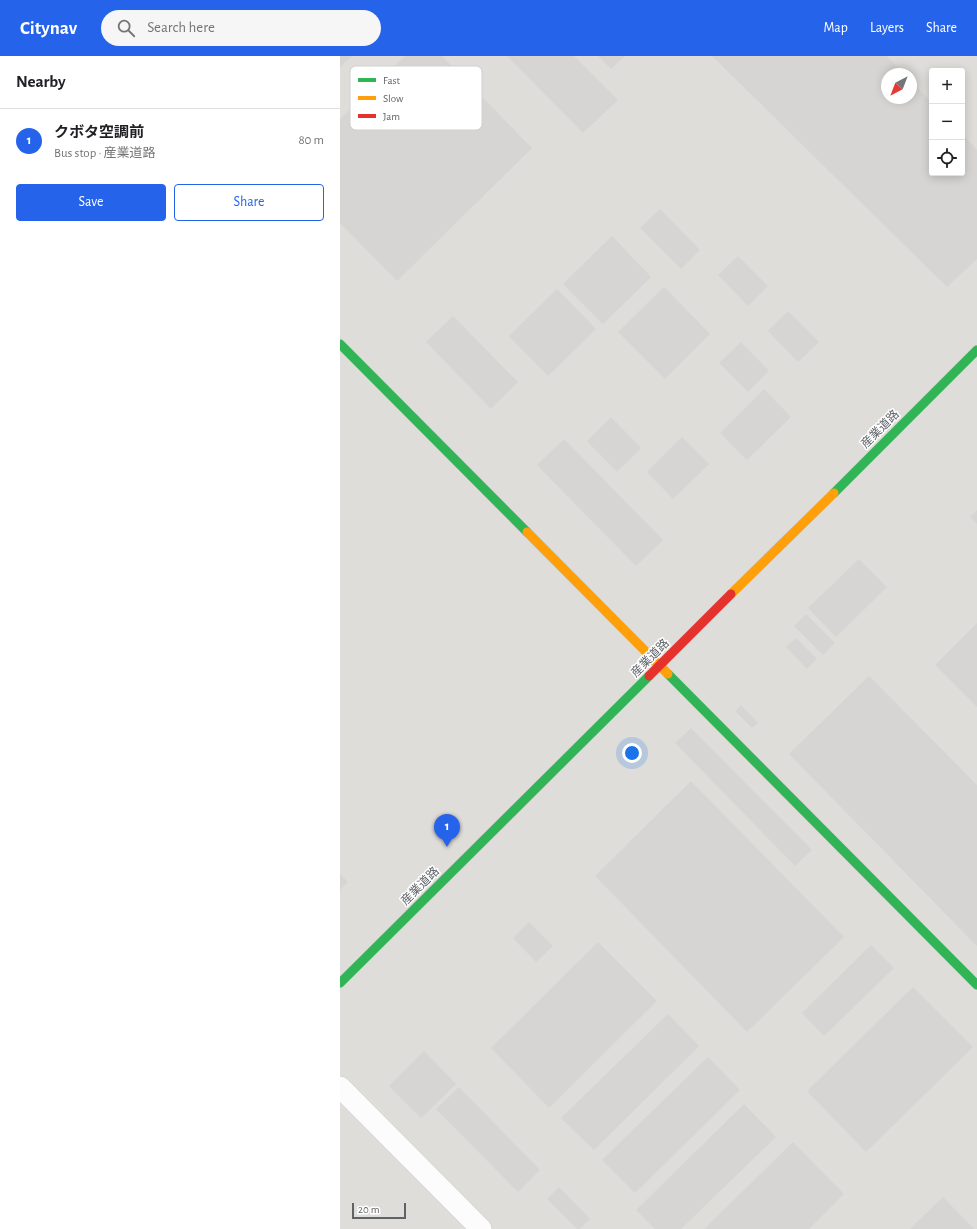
<!DOCTYPE html>
<html lang="en">
<head>
<meta charset="utf-8">
<style>
  :root { --surface:#fff; --page:#f6f6f6; --text:#202124; --muted:#757577; --line:#e0e0e0; --accent:#2563eb }
  body { margin:0; font-family:"Alegreya Sans","Noto Sans JP",sans-serif; background:var(--page); color:var(--text) }
  .controls { position:absolute; right:12px; top:12px; display:grid; overflow:hidden; border-radius:4px; box-shadow:0 2px 10px #0003 }
  .controls button { width:36px; height:36px; display:grid; place-items:center; padding:0; border:0; border-bottom:1px solid var(--line); background:var(--surface); color:var(--text); font:20px sans-serif }
  .compass { position:absolute; left:541px; top:12px; width:36px; height:36px; border-radius:50%; background:var(--surface); box-shadow:0 2px 10px #0003; rotate:222deg }
  .scale { position:absolute; left:12px; bottom:10px; width:54px; box-sizing:border-box; padding-left:4px; border:2px solid #5f6368; border-top:0; font-size:11px; line-height:14px; white-space:nowrap; color:#5f6368; -webkit-text-stroke:3px #fff; paint-order:stroke }
  .you { position:absolute; left:292px; top:697px; width:14px; height:14px; margin:-10px; border:3px solid #fff; border-radius:50%; background:#1a73e8; box-shadow:0 0 0 6px #1a73e833 }
  .badge { display:grid; place-items:center; width:26px; height:26px; border-radius:50%; background:var(--accent); color:#fff; font-size:13px; font-weight:700 }
  .pin { position:absolute; translate:-50% -33px; filter:drop-shadow(0 1px 2px #0008) }
  .pin::after { content:''; position:absolute; top:21px; width:14px; height:12px; background:inherit; clip-path:polygon(0 0,100% 0,50% 100%) }
  .list { margin:0; padding:0; list-style:none }
  h2 { display:flex; justify-content:space-between; align-items:center; height:52px; margin:0; padding:0 16px; font-size:17px }
  h2 small { font-size:13px; font-weight:400; color:var(--muted) }
  .list li { display:grid; grid-template-columns:26px 1fr auto; gap:12px; align-items:center; box-sizing:border-box; height:64px; padding:0 16px; border-top:1px solid var(--line) }
  .list b { display:block; font-size:15px; white-space:nowrap }
  .list p { margin:0; font-size:13px; white-space:nowrap; color:var(--muted) }
  .list em { font-size:13px; font-style:normal; color:var(--muted) }
  .actions { display:flex; gap:8px; padding:12px 16px }
  .actions a { flex:1; padding:9px 0; border:1px solid var(--accent); border-radius:4px; text-align:center; font-size:14px; color:var(--accent) }
  .actions .main { background:var(--accent); color:#fff }
  .icon { flex:none; width:22px; height:22px; fill:none; stroke:currentColor; stroke-width:2; stroke-linecap:round; stroke-linejoin:round }
  .map { position:relative; flex:none; width:637px; height:1173px; overflow:hidden }
  header { display:flex; align-items:center; gap:24px; box-sizing:border-box; height:56px; padding:0 20px; background:var(--accent); color:#fff }
  header strong { font-size:19px }
  nav { display:flex; gap:22px; margin-inline-start:auto; font-size:14px }
  .search { width:280px; height:36px; background:var(--page); display:flex; align-items:center; gap:10px; box-sizing:border-box; padding:0 14px; border-radius:22px; color:var(--muted); font-size:15px }
  main { display:flex }
  aside { flex:1; background:var(--surface) }
  .map>svg:first-child { display:block }
</style>
</head>
<body>
<header>
<strong>Citynav</strong>
<div class="search"><svg class="icon" aria-label="search" viewBox="0 0 24 24"><circle cx="10" cy="10" r="6"/><path d="M15 15l6 6"/></svg>Search here</div>
<nav><a>Map</a><a>Layers</a><a>Share</a></nav>
</header>
<main>
<aside>
<h2>Nearby<small></small></h2>
<ul class="list">
<li><span class="badge">1</span><div><b>クボタ空調前</b><p>Bus stop · 産業道路</p></div><em>80 m</em></li>
</ul>
<div class="actions"><a class="main">Save</a><a>Share</a></div>
</aside>
<div class="map">
<svg width="637" height="1173" viewBox="0 0 637 1173">
  <rect width="100%" height="100%" fill="#efeeea"/>
  <path fill="#dfddda" fill-rule="evenodd" d="M0 0H637V1173H0ZM592 15H622V117H592ZM547 18H571V42H547Z"/>
  <g fill="#d6d5d3">
    <polygon points="0,0 12,0 0,11"/>
    <polygon points="65,0 102,0 192,92 57,225 0,167 0,63"/>
    <polygon points="167,0 234,0 278,44 243,77"/>
    <polygon points="258,0 285,0 271,13"/>
    <polygon points="372,0 547,0 564,18 547,18 547,42 571,42 571,25 592,47 592,117 622,117 622,78 637,94 637,203 607,231"/>
    <polygon points="320,153 360,194 341,213 300,172"/>
    <polygon points="272,180 311,221 263,268 223,228"/>
    <polygon points="398,200 428,230 408,250 378,219"/>
    <polygon points="324,231 370,278 325,323 278,276"/>
    <polygon points="217,233 256,273 208,320 169,280"/>
    <polygon points="448,255 479,286 458,306 428,275"/>
    <polygon points="113,260 178,326 151,353 86,286"/>
    <polygon points="401,286 429,315 408,336 379,307"/>
    <polygon points="424,333 451,361 407,404 380,377"/>
    <polygon points="271,361 301,392 277,416 247,385"/>
    <polygon points="342,381 369,408 333,443 307,416"/>
    <polygon points="224,383 323,484 296,510 197,409"/>
    <polygon points="637,454 637,468 630,461"/>
    <polygon points="519,503 547,531 496,581 468,552"/>
    <polygon points="466,558 495,587 483,599 454,570"/>
    <polygon points="637,567 637,651 595,609"/>
    <polygon points="456,582 477,603 467,613 446,591"/>
    <polygon points="529,620 637,729 637,890 449,698"/>
    <polygon points="401,649 418,667 412,672 395,655"/>
    <polygon points="351,672 472,794 455,810 335,687"/>
    <polygon points="351,725 504,881 407,976 255,820"/>
    <polygon points="0,818 8,826 0,834"/>
    <polygon points="189,866 213,890 196,906 173,882"/>
    <polygon points="258,886 317,945 209,1052 151,992"/>
    <polygon points="531,889 554,912 484,980 462,957"/>
    <polygon points="573,931 633,991 526,1096 467,1035"/>
    <polygon points="328,958 359,990 254,1094 221,1062"/>
    <polygon points="84,995 116,1028 81,1062 49,1030"/>
    <polygon points="368,1001 400,1034 295,1137 262,1104"/>
    <polygon points="119,1031 200,1114 178,1136 96,1053"/>
    <polygon points="404,1048 436,1081 341,1173 315,1173 296,1154"/>
    <polygon points="453,1086 504,1138 469,1173 364,1173"/>
    <polygon points="219,1131 250,1163 240,1173 237,1173 207,1143"/>
    <polygon points="603,1141 634,1173 570,1173"/>
  </g>
  <g fill="none" stroke-linecap="round" stroke-linejoin="round">
    <defs>
      <polyline id="street" points="0,1031 141,1173"/>
      <g id="fast">
        <polyline points="0,288 187,476"/>
        <polyline points="494,437 637,294"/>
        <polyline points="328,618 637,929"/>
        <polyline points="0,927 309,620"/>
      </g>
      <g id="slow">
        <polyline points="187,476 328,618"/>
        <polyline points="391,538 494,437"/>
      </g>
      <polyline id="jam" points="309,620 391,538"/>
    </defs>
    <use href="#street" stroke="#cbcccc" stroke-width="22"/>
    <use href="#fast" stroke="#cacacb" stroke-width="10"/>
    <use href="#slow" stroke="#cacacb" stroke-width="10"/>
    <use href="#jam" stroke="#cacacb" stroke-width="10"/>
    <use href="#street" stroke="#fdfcfc" stroke-width="21"/>
    <use href="#fast" stroke="#30b455" stroke-width="9"/>
    <use href="#slow" stroke="#ff9f0a" stroke-width="9"/>
    <use href="#jam" stroke="#e5322d" stroke-width="9"/>
  </g>
  <g text-anchor="middle" dominant-baseline="central" stroke-width="3" stroke-linejoin="round" paint-order="stroke">
    <g font-size="12" fill="#5f6368" stroke="#fff">
      <text transform="translate(540 373) rotate(-45)">産業道路</text>
      <text transform="translate(310 602) rotate(-45)">産業道路</text>
      <text transform="translate(80 830) rotate(-45)">産業道路</text>
    </g>
  </g>
  <rect x="10" y="10" width="132" height="64" rx="6" fill="#fff" stroke="#cfd0d2" stroke-width="1"/>
  <rect x="18" y="22" width="18" height="4" fill="#30b455"/>
  <rect x="18" y="40" width="18" height="4" fill="#ff9f0a"/>
  <rect x="18" y="58" width="18" height="4" fill="#e5322d"/>
  <g font-size="11" fill="#5f6368">
    <text x="43" y="28">Fast</text>
    <text x="43" y="46">Slow</text>
    <text x="43" y="64">Jam</text>
  </g>
</svg>
<div class="controls">
<button>+</button>
<button>−</button>
<button><svg class="icon" aria-label="locate" viewBox="0 0 24 24"><circle cx="12" cy="12" r="6"/><path d="M12 2v4M12 18v4M2 12h4M18 12h4"/></svg></button>
</div>
<svg class="compass" viewBox="-18 -18 36 36"><path d="M0-13l5 13h-10z" fill="#e53935"/><path d="M0 13l5-13h-10z" fill="#757577"/></svg>
<div class="scale">20 m</div>
<div class="you"></div>
<div class="pin badge" style="left:107px;top:791px">1</div>
</div>
</main>
</body>
</html>
